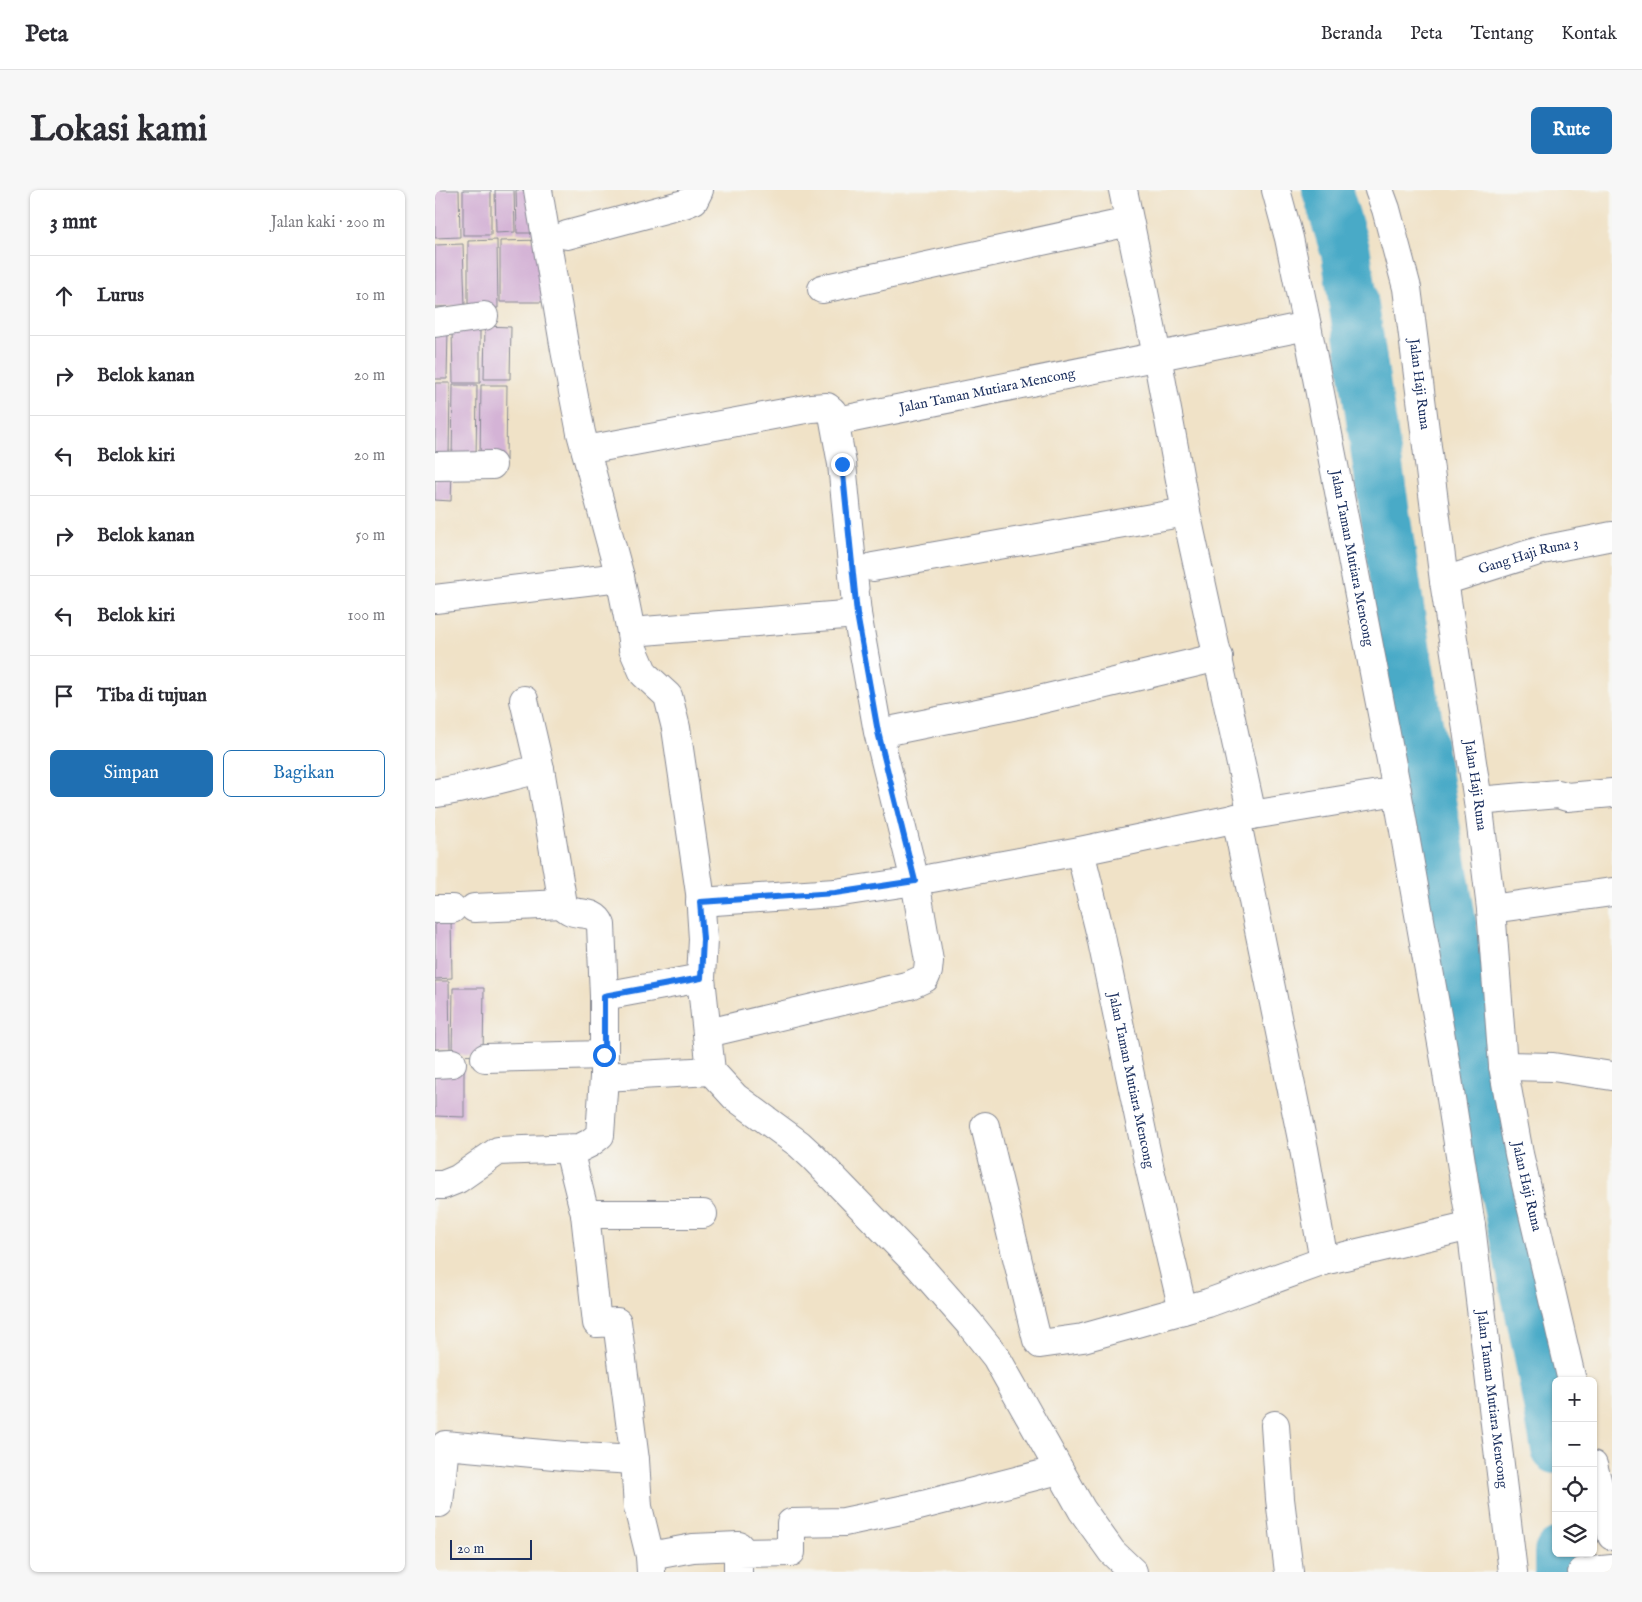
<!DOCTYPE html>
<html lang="id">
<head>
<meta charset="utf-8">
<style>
  :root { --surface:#fff; --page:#f7f7f7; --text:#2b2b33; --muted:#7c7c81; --line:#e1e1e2; --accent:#1f6fb2 }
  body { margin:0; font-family:"IM FELL English",serif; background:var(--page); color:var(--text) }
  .controls { position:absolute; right:15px; bottom:15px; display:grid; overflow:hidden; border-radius:8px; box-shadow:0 1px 4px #0004 }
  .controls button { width:45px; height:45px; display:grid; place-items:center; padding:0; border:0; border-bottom:1px solid var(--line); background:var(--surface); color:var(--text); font:25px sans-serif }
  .scale { position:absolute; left:15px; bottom:12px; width:82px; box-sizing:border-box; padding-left:5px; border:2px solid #1b2f5e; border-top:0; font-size:14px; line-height:18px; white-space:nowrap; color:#1b2f5e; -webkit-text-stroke:4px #f6f6f2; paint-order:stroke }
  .stop { position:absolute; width:15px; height:15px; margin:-11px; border:4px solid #1a73e8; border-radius:50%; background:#fff }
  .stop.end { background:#1a73e8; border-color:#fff; box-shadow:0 1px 5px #0008 }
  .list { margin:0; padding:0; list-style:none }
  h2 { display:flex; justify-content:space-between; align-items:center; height:65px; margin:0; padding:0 20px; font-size:21px }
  h2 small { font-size:16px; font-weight:400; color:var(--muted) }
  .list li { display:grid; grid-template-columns:32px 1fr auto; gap:15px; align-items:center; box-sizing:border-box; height:80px; padding:0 20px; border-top:1px solid var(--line) }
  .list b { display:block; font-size:19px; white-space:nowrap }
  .list em { font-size:16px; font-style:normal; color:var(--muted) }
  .actions { display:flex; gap:10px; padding:15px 20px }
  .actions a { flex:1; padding:11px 0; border:1px solid var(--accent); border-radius:8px; text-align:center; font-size:18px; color:var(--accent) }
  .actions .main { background:var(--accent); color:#fff }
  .icon { flex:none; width:28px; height:28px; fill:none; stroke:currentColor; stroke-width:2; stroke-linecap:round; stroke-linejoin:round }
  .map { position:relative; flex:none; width:1177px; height:1382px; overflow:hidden; border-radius:8px }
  header { display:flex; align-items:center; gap:30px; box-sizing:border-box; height:70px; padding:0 25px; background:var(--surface); border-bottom:1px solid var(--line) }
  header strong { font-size:24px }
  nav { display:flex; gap:28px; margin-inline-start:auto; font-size:18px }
  .intro { display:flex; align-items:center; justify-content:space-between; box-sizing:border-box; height:120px; padding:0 30px }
  h1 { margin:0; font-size:35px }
  .button { padding:12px 22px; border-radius:8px; background:var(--accent); color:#fff; font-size:18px; font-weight:700 }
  main { display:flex; gap:30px; padding:0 30px }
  aside { flex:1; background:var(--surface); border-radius:8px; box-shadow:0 1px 4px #0004 }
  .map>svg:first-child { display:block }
</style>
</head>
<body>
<header>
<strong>Peta</strong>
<nav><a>Beranda</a><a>Peta</a><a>Tentang</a><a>Kontak</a></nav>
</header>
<div class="intro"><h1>Lokasi kami</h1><a class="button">Rute</a></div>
<main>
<aside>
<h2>3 mnt<small>Jalan kaki · 200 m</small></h2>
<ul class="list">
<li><svg class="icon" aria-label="ahead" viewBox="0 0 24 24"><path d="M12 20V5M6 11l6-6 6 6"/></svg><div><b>Lurus</b></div><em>10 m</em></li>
<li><svg class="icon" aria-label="right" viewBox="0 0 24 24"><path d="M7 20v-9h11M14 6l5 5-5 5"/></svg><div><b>Belok kanan</b></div><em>20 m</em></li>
<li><svg class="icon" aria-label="left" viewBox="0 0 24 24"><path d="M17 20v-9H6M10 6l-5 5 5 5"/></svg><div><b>Belok kiri</b></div><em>20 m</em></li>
<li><svg class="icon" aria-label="right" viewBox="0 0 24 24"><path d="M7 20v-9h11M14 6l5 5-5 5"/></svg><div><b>Belok kanan</b></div><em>50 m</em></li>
<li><svg class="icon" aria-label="left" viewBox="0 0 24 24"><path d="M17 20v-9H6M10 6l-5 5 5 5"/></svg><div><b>Belok kiri</b></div><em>100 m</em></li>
<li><svg class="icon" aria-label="arrive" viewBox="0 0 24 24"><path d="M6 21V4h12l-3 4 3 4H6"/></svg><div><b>Tiba di tujuan</b></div></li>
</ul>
<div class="actions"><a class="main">Simpan</a><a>Bagikan</a></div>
</aside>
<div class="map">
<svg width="1177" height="1382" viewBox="0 0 1177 1382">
  <rect width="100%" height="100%" fill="#f6f6f2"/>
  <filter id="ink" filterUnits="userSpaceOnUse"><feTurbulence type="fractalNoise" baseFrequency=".02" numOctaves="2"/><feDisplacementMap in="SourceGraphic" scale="10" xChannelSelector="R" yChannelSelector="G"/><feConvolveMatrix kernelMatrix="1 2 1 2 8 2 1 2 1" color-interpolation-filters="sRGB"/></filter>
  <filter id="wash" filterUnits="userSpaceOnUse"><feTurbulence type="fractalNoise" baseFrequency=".0096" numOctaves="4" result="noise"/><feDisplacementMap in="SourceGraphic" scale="20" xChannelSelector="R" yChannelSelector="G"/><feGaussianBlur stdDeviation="1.12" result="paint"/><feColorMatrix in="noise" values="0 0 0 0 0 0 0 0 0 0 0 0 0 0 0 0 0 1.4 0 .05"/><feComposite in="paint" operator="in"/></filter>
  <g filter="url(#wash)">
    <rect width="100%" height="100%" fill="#f0e2c7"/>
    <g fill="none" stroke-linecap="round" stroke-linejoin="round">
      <g stroke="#48aac7" stroke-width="50">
        <polyline points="892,0 911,63 969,450 1028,801 1104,1166 1121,1259"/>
        <polyline points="1124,1382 1124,1363"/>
      </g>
    </g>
    <g id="blocks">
      <g fill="#d4b3d6">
        <polygon points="0,0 24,0 25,47 0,48"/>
        <rect x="28" y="0" width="28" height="45"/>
        <polygon points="60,0 79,0 80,42 61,43"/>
        <polygon points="81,0 98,0 100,43 82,43"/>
        <polygon points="62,50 63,118 33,118 33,51"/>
        <polygon points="108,50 109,112 65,112 65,51"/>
        <polygon points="28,54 30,116 0,117 0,55"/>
        <polygon points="50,136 76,137 75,189 49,189"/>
        <polygon points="45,138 45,193 18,193 17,139"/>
        <polygon points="0,139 13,139 12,189 0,189"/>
        <polygon points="0,193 15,193 14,270 0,270"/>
        <polygon points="18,195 42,195 41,272 17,272"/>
        <polygon points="46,195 72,195 71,271 45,271"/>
        <polygon points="0,282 17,282 16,311 0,310"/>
        <polygon points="0,728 16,728 17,788 0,789"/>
        <polygon points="0,791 14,791 15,859 0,859"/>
        <polygon points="18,798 49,798 48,866 17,865"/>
        <polygon points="0,877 29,877 29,927 0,926"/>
      </g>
    </g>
  </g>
  <g filter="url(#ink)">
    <use href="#blocks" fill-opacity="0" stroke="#868892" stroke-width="1"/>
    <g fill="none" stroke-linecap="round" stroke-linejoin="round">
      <defs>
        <g id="minor">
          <polyline points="103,0 130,160 146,243 185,387 196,442"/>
          <polyline points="688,0 722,166 751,322 817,625"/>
          <path id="s1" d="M841 0 854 48 872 136 962 601 1010 870 1036 1036 1078 1382"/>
          <path id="s2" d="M944 0 951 19 972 98 1009 391 1043 611 1056 719 1068 876 1084 964 1137 1191"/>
          <polyline points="132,45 249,14 259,10 264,0"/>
          <polyline points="387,99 694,32"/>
          <polyline points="0,133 49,126"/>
          <path id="s3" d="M413 229 872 136"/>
          <polyline points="151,260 376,218 392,217 397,221 399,230 407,274 422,424 443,542 480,691 494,771 493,781 490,788 475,795 273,843"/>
          <polyline points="0,276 57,275"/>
          <polyline points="438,377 751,322"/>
          <path id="s4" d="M1009 391 1107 360 1177 346"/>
          <polyline points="0,409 185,387"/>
          <polyline points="422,424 196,442 198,459 209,484 233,506 241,538 265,703 268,749 266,788 276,881 300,907 364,954 378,967 483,1075 534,1133 561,1167 647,1320 677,1362 698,1382"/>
          <polyline points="459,540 587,514 784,467"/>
          <path d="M2 603C37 597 71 587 105 579"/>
          <polyline points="1043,611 1123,604 1132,607 1177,603"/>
          <polyline points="801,628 869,959 889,1071"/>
          <path id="s5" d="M645 661 665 742 715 980 748 1120"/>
          <polyline points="497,688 645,661 817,625 962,601"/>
          <polyline points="265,712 400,703 480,691"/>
          <polyline points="39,718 128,714"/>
          <polyline points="0,719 17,719"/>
          <polyline points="1056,719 1177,702"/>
          <polyline points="169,806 266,788"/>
          <polyline points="50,868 169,865"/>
          <polyline points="0,874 17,873"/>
          <polyline points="1068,876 1118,877 1177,886"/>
          <polyline points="169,887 276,881"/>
          <polyline points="550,936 602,1150 605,1154 648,1148 773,1113 889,1071 1036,1036"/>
          <polyline points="134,960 150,1024 162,1133 182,1132 200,1270 203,1317 215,1366 216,1382"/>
          <path d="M0 995H8L23 989 63 961 145 958 155 953 165 945 169 887V806L166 735C158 716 137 730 128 714L105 579 89 510"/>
          <polyline points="150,1024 268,1024"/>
          <polyline points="840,1235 845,1309 854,1382"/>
          <polyline points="1158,1275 1177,1346"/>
          <polyline points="0,1313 4,1313 10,1255 130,1266 200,1270"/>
          <polyline points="215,1366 258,1358 304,1356 303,1363"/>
          <polyline points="303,1382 303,1363 356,1362 356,1333 409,1332 480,1317 624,1280"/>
        </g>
        <polyline id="major" points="1147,1382 1177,1379"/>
      </defs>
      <use href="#minor" stroke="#868892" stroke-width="30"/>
      <use href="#major" stroke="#868892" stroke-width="30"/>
      <use href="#minor" stroke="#fff" stroke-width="28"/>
      <use href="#major" stroke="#fff" stroke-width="28"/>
    </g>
  </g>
  <g fill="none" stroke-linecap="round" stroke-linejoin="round" filter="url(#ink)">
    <polyline stroke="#1a73e8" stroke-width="6" points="169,865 169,806 266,788 268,749 265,712 400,703 480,691 443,542 422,424 407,274"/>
  </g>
  <g text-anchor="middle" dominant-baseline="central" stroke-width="4" stroke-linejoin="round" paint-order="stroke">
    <g font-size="14" fill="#1b2f5e" stroke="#f6f6f2">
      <text stroke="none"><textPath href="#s2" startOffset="199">Jalan Haji Runa</textPath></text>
      <text stroke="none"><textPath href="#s3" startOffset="142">Jalan Taman Mutiara Mencong</textPath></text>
      <text stroke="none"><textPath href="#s4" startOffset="88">Gang Haji Runa 3</textPath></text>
      <text stroke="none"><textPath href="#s1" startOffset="376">Jalan Taman Mutiara Mencong</textPath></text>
      <text stroke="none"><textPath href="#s2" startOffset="604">Jalan Haji Runa</textPath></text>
      <text stroke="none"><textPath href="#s5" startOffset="235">Jalan Taman Mutiara Mencong</textPath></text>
      <text stroke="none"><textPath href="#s2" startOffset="1009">Jalan Haji Runa</textPath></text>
      <text stroke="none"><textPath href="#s1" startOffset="1229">Jalan Taman Mutiara Mencong</textPath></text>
    </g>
  </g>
</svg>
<div class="controls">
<button>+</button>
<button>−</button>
<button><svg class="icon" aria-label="locate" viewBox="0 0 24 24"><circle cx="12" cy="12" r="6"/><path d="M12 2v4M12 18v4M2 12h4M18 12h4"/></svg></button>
<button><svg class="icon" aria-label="layers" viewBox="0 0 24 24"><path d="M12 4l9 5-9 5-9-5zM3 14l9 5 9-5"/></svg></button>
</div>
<div class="scale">20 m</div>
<div class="stop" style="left:169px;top:865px"></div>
<div class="stop end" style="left:407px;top:274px"></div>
</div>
</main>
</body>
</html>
